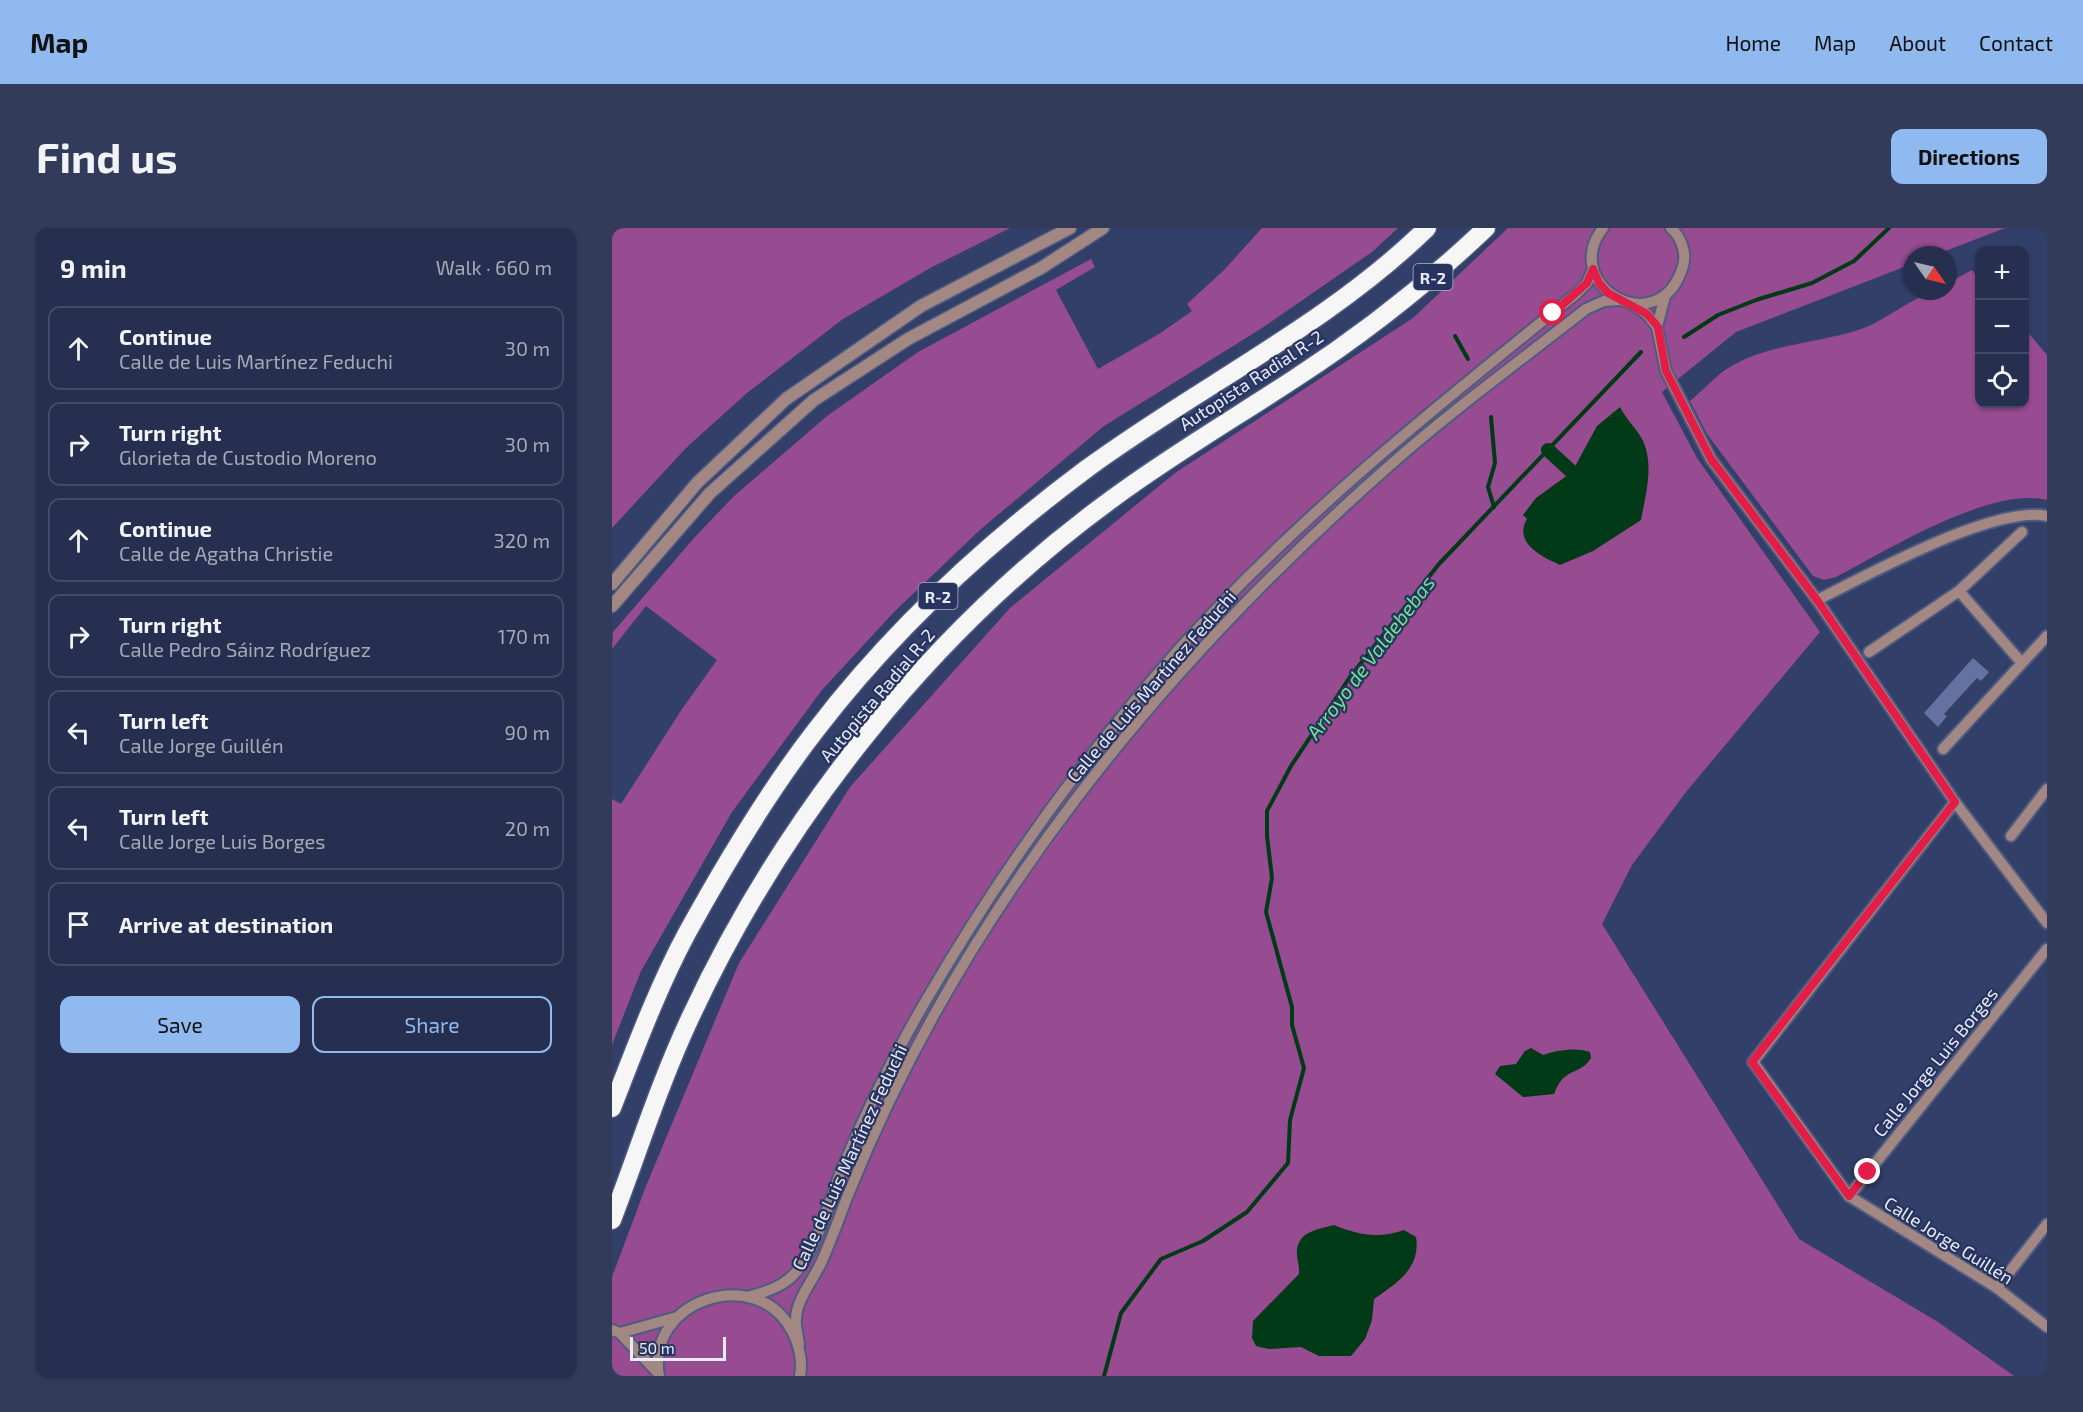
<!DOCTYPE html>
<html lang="en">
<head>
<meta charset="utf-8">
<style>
  :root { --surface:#262f4f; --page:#323b59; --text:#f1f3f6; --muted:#a4a9b7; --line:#424a66; --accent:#90b9f0 }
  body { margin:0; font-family:"Exo 2",sans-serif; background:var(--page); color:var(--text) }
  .controls { position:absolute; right:18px; top:18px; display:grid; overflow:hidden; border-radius:12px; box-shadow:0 2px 4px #0004 }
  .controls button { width:54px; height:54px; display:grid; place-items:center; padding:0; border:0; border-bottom:2px solid var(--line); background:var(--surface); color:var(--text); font:30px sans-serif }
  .compass { position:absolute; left:1291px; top:18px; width:54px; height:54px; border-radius:50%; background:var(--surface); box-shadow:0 2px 4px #0004; rotate:124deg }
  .scale { position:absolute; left:18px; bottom:15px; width:96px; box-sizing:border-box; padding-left:6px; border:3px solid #e5ebfb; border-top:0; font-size:16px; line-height:21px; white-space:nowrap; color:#e5ebfb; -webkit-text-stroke:4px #28345e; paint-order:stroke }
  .stop { position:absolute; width:18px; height:18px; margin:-14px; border:4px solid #e11d48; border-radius:50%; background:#fff }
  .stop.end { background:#e11d48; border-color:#fff; box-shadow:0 2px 6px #0008 }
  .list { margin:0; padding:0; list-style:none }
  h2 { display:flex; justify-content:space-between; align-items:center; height:78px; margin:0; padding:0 24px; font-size:26px }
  h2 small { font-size:20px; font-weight:400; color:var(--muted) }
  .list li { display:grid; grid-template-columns:39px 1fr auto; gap:18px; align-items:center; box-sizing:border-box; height:84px; margin:0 12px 12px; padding:0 12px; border:2px solid var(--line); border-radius:12px }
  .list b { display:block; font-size:22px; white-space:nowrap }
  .list p { margin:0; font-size:20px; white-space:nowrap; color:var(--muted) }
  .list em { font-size:20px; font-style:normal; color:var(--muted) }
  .actions { display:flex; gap:12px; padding:18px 24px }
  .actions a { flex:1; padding:14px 0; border:2px solid var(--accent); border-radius:12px; text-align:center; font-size:21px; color:var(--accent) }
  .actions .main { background:var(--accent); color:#111 }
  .icon { flex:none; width:33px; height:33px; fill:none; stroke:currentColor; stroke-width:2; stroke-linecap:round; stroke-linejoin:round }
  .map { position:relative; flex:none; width:1435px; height:1148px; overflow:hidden; border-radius:12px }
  header { display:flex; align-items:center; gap:36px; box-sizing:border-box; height:84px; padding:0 30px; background:var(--accent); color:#111 }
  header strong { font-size:28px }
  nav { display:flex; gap:33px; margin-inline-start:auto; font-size:21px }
  .intro { display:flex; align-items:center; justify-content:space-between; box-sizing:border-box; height:144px; padding:0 36px }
  h1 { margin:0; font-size:42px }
  .button { padding:15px 27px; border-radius:12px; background:var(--accent); color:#111; font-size:21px; font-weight:700 }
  main { display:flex; gap:36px; padding:0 36px }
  aside { flex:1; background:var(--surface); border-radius:12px; box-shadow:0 2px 4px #0004 }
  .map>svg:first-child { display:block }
</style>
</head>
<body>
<header>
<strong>Map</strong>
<nav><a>Home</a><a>Map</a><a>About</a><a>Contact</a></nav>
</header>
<div class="intro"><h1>Find us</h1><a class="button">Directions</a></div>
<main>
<aside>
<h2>9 min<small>Walk · 660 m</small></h2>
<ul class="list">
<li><svg class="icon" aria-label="ahead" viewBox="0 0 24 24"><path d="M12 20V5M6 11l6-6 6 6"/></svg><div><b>Continue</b><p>Calle de Luis Martínez Feduchi</p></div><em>30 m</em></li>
<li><svg class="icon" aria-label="right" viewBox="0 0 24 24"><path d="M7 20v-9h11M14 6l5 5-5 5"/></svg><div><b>Turn right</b><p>Glorieta de Custodio Moreno</p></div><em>30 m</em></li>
<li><svg class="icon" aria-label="ahead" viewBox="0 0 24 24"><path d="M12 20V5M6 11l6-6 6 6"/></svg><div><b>Continue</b><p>Calle de Agatha Christie</p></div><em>320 m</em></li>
<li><svg class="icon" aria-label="right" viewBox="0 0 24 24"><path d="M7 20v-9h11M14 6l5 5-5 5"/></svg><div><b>Turn right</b><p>Calle Pedro Sáinz Rodríguez</p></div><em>170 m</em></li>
<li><svg class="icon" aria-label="left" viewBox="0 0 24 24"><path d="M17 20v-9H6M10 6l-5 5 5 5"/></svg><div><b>Turn left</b><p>Calle Jorge Guillén</p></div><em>90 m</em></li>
<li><svg class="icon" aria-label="left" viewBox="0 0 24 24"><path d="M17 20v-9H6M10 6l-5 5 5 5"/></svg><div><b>Turn left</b><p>Calle Jorge Luis Borges</p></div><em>20 m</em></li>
<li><svg class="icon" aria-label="arrive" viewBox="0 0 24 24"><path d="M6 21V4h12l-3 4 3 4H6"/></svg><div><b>Arrive at destination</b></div></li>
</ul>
<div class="actions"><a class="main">Save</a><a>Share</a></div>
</aside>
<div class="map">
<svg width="1435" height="1148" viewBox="0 0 1435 1148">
  <rect width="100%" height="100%" fill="#323f69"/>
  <g fill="#974b91">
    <polygon points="0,0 398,0 320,39 231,91 135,165 74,220 0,300"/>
    <polygon points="650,0 786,0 760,24 647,102 492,198 369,301 283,383 210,462 120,584 29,743 0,817 0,571 9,576 70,481 105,432 34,378 0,421 1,404 82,310 121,269 215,188 306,124 479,31 483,39 444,62 486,141 547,106 580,83 575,76 612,42"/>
    <polygon points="896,0 1393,0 1323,27 1300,27 1300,36 1124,104 1050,164 1085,230 1208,404 1074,564 1020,637 990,696 1187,1011 1326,1094 1402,1148 0,1148 0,1049 34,958 127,735 238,559 398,380 563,245 801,90"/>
    <path d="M1360 42 1367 51 1368 176H1412L1413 101 1435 127V272C1378 258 1274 323 1224 349L1212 352 1201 348 1095 206 1078 173C1089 164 1098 154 1109 145 1150 115 1202 117 1249 101 1279 91 1303 63 1336 63V55Z"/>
  </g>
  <g fill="#003a16">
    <path d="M1008 179C1013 189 1021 197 1027 206 1044 231 1034 264 1029 292L981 323 948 337C930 329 901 315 915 291L911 287 924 270 960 244 985 198Z"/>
    <path d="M919 820 931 827C945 822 964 819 978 824L979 830C967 849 953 837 942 866L911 869 883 846 888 838 904 836 913 823Z"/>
    <path d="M722 997C746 1007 767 1011 792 1002L804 1009C809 1040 785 1055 762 1071L760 1092 753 1111 739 1128H707L689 1119 657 1121 644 1118 640 1110 641 1093 687 1046C688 1038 684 1030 685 1022 687 1003 707 1001 722 997Z"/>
  </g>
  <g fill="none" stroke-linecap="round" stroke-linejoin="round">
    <g stroke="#003a16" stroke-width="4">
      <polyline points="843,108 856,131"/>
      <polyline points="1072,109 1106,87 1144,72 1200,55 1242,33 1277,0"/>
      <polyline points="879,189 883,235 876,259 882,279"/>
      <polyline points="492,1148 509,1085 549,1031 591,1013 635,984 676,935 678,892 692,840 680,797 680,779 654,684 660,650 655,608 655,583 679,538 738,449 827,336 1029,124"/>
    </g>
    <polyline stroke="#003a16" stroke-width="14" points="936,222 960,244"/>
  </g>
  <polygon fill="#6372a1" points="1361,430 1377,444 1369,453 1365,450 1332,486 1335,488 1326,499 1312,485"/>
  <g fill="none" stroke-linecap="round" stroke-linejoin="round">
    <defs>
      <g id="minor">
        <path d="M991 0C946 58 1048 116 1071 38 1075 25 1069 9 1059 0"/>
        <polyline points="1053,68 1045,99 1054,143 1099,231 1205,372 1343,574 1435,695"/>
        <polyline points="1021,77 1035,86 1045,99"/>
        <polyline points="1347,363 1409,434"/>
        <path d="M1205 372C1256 347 1382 277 1435 288"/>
        <polyline points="1257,424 1347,363 1410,304"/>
        <polyline points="1331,521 1435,408"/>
        <polyline points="1343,574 1141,834 1237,968 1385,1060 1435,1099"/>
        <polyline points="1399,608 1435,561"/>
        <polyline points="1237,968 1435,721"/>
        <polyline points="1385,1060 1435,996"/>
        <path d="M138 1068C155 1064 173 1058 184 1044 206 1019 217 972 230 941 254 883 284 823 316 769 389 644 472 528 568 420 687 288 826 177 964 66L975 55 981 41"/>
        <polyline points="0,1102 8,1105 46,1145"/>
        <polyline points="8,1105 65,1089"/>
        <path d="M187 1116C186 1108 183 1098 184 1090 185 1071 201 1052 209 1035 219 1013 227 990 236 967 350 683 548 440 776 239 839 183 908 133 974 81L992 73 1006 72"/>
        <path d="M47 1148C33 1072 145 1035 180 1103 187 1117 191 1132 188 1148"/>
      </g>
      <g id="tertiary">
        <polyline points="0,356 85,255 174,171 309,78 458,0"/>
        <polyline points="0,378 98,265 202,172 296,111 429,40 491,0"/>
      </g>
      <g id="motorway">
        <path d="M0 880C23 821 45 761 75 705 113 636 155 565 204 502 279 404 374 316 473 242 584 160 716 97 815 0"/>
        <path d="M0 992C26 924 48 854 79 788 173 587 320 402 500 271 558 228 621 191 682 151 750 107 815 56 874 0"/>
      </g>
    </defs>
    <use href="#minor" stroke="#4f5b80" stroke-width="14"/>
    <use href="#tertiary" stroke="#4f5b80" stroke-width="15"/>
    <use href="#motorway" stroke="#4f5b80" stroke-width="21"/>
    <use href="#minor" stroke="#a28782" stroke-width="10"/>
    <use href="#tertiary" stroke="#a28782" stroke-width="12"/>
    <use href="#motorway" stroke="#f6f6f6" stroke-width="18"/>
  </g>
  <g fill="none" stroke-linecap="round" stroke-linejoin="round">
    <polyline stroke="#e11d48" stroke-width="8" points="941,85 975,55 981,41 987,55 996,65 1035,86 1046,99 1054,143 1099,231 1205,372 1343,574 1140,834 1237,968 1256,944"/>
  </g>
  <g text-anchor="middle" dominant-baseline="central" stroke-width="4.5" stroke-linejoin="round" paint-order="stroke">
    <g fill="#28345e" stroke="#acb4cc" stroke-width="1.5">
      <rect x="801.5" y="36" width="39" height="26" rx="4.5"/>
      <rect x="306.5" y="355" width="39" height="26" rx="4.5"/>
    </g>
    <g font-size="16" font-weight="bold" fill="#e5ebfb">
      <text x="821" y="49">R-2</text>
      <text x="326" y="368">R-2</text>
    </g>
    <g font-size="18" fill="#e5ebfb" stroke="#28345e">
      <text transform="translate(639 152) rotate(-33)">Autopista Radial R-2</text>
      <text transform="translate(539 458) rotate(-49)">Calle de Luis Martínez Feduchi</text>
      <text transform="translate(265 467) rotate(-50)">Autopista Radial R-2</text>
      <text transform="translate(1323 834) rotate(-51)">Calle Jorge Luis Borges</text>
      <text transform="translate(237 929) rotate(-65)">Calle de Luis Martínez Feduchi</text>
      <text transform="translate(1337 1012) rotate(32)">Calle Jorge Guillén</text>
    </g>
    <g font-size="20" font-style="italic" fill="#6be98d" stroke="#28345e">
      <text transform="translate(758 429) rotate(-53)">Arroyo de Valdebebas</text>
    </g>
  </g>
</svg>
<div class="controls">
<button>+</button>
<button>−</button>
<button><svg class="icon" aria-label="locate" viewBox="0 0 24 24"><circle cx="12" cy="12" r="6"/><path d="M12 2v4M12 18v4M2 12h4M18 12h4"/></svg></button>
</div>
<svg class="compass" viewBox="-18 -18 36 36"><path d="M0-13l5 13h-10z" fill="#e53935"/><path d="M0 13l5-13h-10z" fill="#a4a9b7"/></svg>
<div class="scale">50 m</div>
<div class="stop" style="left:941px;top:85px"></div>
<div class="stop end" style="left:1256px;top:944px"></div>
</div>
</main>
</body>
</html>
